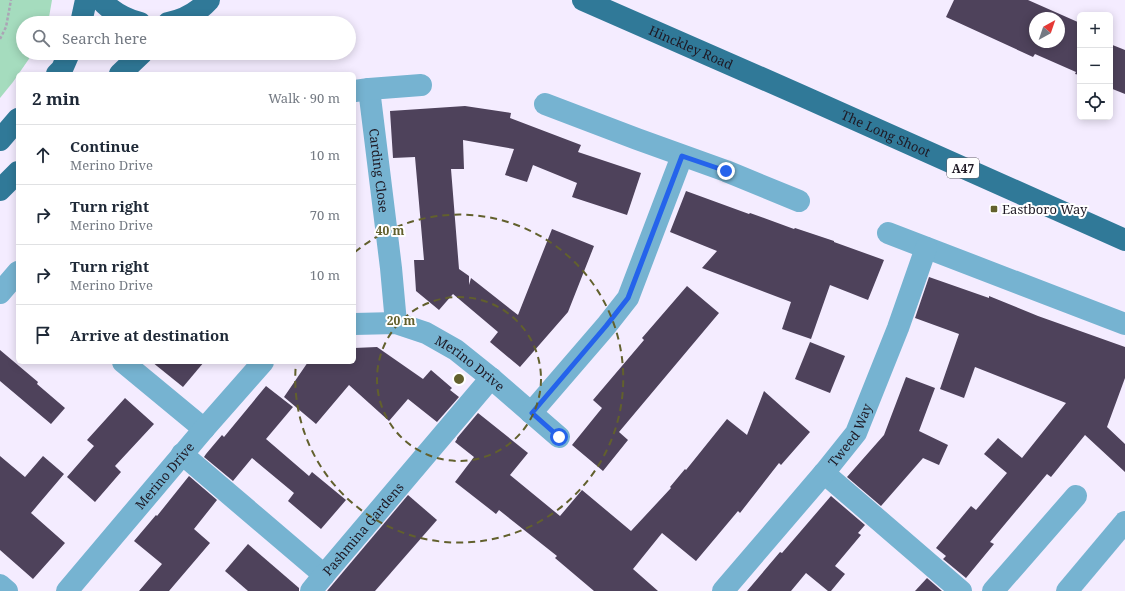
<!DOCTYPE html>
<html lang="en">
<head>
<meta charset="utf-8">
<style>
  :root { --surface:#fff; --page:#f2f2f3; --text:#1f2937; --muted:#747a83; --line:#e0e1e3 }
  body { margin:0; font-family:"Noto Serif",serif; background:var(--page); color:var(--text) }
  .controls { position:absolute; right:12px; top:12px; display:grid; overflow:hidden; border-radius:6px; box-shadow:0 2px 10px #0003 }
  .controls button { width:36px; height:36px; display:grid; place-items:center; padding:0; border:0; border-bottom:1px solid var(--line); background:var(--surface); color:var(--text); font:20px sans-serif }
  .compass { position:absolute; left:1029px; top:12px; width:36px; height:36px; border-radius:50%; background:var(--surface); box-shadow:0 2px 10px #0003; rotate:40deg }
  .stop { position:absolute; width:12px; height:12px; margin:-9px; border:3px solid #2563eb; border-radius:50%; background:#fff }
  .stop.end { background:#2563eb; border-color:#fff; box-shadow:0 1px 4px #0008 }
  .list { margin:0; padding:0; list-style:none }
  h2 { display:flex; justify-content:space-between; align-items:center; height:52px; margin:0; padding:0 16px; font-size:17px }
  h2 small { font-size:13px; font-weight:400; color:var(--muted) }
  .list li { display:grid; grid-template-columns:26px 1fr auto; gap:12px; align-items:center; box-sizing:border-box; height:60px; padding:0 16px; border-top:1px solid var(--line) }
  .list b { display:block; font-size:15px; white-space:nowrap }
  .list p { margin:0; font-size:13px; white-space:nowrap; color:var(--muted) }
  .list em { font-size:13px; font-style:normal; color:var(--muted) }
  .icon { flex:none; width:22px; height:22px; fill:none; stroke:currentColor; stroke-width:2; stroke-linecap:round; stroke-linejoin:round }
  .map { position:relative; flex:none; width:1125px; height:591px; overflow:hidden }
  .search { position:absolute; background:var(--surface); box-shadow:0 2px 10px #0003; left:16px; top:16px; width:340px; height:44px; display:flex; align-items:center; gap:10px; box-sizing:border-box; padding:0 14px; border-radius:22px; color:var(--muted); font-size:15px }
  .panel { position:absolute; background:var(--surface); box-shadow:0 2px 10px #0003; left:16px; top:72px; width:340px; height:292px; border-radius:6px }
  .map>svg:first-child { display:block }
</style>
</head>
<body>
<div class="map">
<svg width="1125" height="591" viewBox="0 0 1125 591">
  <rect width="100%" height="100%" fill="#f4ecff"/>
  <polygon fill="#a5dcbe" points="0,0 52,0 48,23 23,23 23,53 33,53 13,82 0,98"/>
  <g fill="#4e425b" fill-rule="evenodd">
    <path d="M954 0H1028L1080 23V75L1075 74 1076 72 1035 54 1033 57 946 17ZM1035 18H1059V42H1035Z"/>
    <polygon points="1110,44 1125,50 1125,94 1110,88"/>
    <polygon points="465,106 511,113 510,118 581,145 578,152 641,173 627,215 572,197 577,183 533,165 527,182 505,175 514,149 463,140 464,169 451,169 459,269 469,276 469,285 471,278 518,315 552,229 594,246 568,312 520,367 490,342 498,332 453,294 439,310 416,291 414,260 424,260 415,157 393,158 390,111"/>
    <polygon points="686,191 749,214 750,213 794,229 795,228 834,241 834,242 884,260 868,300 830,285 811,339 782,329 791,302 702,268 717,251 670,232"/>
    <polygon points="929,277 989,298 989,296 1038,316 1125,347 1125,378 1107,427 1125,444 1125,472 1085,435 1051,477 1047,474 990,542 994,544 966,578 943,559 946,556 936,548 971,506 976,510 1007,473 984,454 998,438 1022,458 1066,403 975,367 964,398 940,389 959,334 915,318"/>
    <polygon points="687,286 719,313 619,432 628,440 603,471 572,445 602,408 593,400 644,340 642,338"/>
    <polygon points="810,342 845,356 830,393 795,379"/>
    <polygon points="377,347 423,379 431,370 452,388 450,390 459,397 437,422 408,399 389,421 349,385 316,424 284,397 308,362 354,362 354,348"/>
    <polygon points="0,350 38,382 37,384 65,408 51,424 0,381"/>
    <polygon points="152,362 204,362 183,387"/>
    <polygon points="906,377 935,388 919,431 948,445 939,465 923,458 881,506 847,477 884,435"/>
    <polygon points="266,386 293,407 266,439 309,476 312,472 346,500 321,529 288,501 294,493 252,458 233,481 204,457 206,454 222,435 224,437"/>
    <polygon points="764,391 810,432 781,465 779,463 740,513 738,511 696,561 662,533 633,569 658,591 594,591 555,558 557,556 499,510 496,514 455,482 474,457 455,442 457,439 457,438 478,413 528,453 510,475 560,516 582,490 631,531 671,488 670,487 685,469 686,470 727,419 747,435"/>
    <polygon points="125,398 154,424 115,466 121,472 95,502 67,477 94,446 87,440"/>
    <polygon points="0,456 25,477 43,456 64,474 31,513 65,543 33,579 0,550"/>
    <polygon points="189,476 217,500 194,529 210,543 169,591 139,591 162,564 134,541 156,515 157,516"/>
    <polygon points="408,495 437,520 375,591 327,591"/>
    <polygon points="831,496 865,525 858,533 861,535 835,566 845,574 831,591 828,591 806,573 791,591 747,591 780,552 782,553"/>
    <polygon points="248,544 299,588 299,591 248,591 225,571"/>
    <polygon points="927,578 942,591 915,591"/>
  </g>
  <g fill="none" stroke-linecap="round" stroke-linejoin="round">
    <polyline stroke="#aba4b5" stroke-width="2.5" stroke-dasharray="3 2" stroke-linecap="butt" points="0,39 6,27 11,0"/>
    <g stroke="#76b3d1" stroke-width="22">
      <path id="s1" d="M369 89 391 268 396 323"/>
      <polyline points="355,91 369,89 421,85"/>
      <polyline points="545,104 637,139 726,171 799,201"/>
      <polyline points="888,233 1125,324"/>
      <polyline points="0,293 18,272"/>
      <path id="s2" d="M354 324 396 323 426 333 456 350 491 378 559 437"/>
      <polyline points="123,362 204,429"/>
      <polyline points="531,413 606,326 628,298 682,156"/>
      <path id="s3" d="M182 454 324 575 491 378"/>
      <polyline points="824,473 961,591"/>
      <polyline points="0,585 7,591"/>
      <path id="s4" d="M67 591 204 429 263 362"/>
      <polyline points="311,591 324,575"/>
      <path id="s5" d="M723 591 824 473 856 433 898 328 926 248"/>
      <polyline points="993,591 1076,496"/>
      <polyline points="1067,591 1125,522"/>
    </g>
    <g stroke="#307998" stroke-width="22">
      <path d="M101 0C112 12 124 19 140 23"/>
      <path id="s6" d="M583 0 800 95 1125 240"/>
      <polyline points="81,23 86,0"/>
      <path d="M168 23C184 20 198 12 209 0"/>
      <polyline points="57,74 62,69 69,53"/>
      <polyline points="120,74 142,53"/>
      <polyline points="0,140 18,119"/>
      <polyline points="0,190 18,172"/>
    </g>
  </g>
  <g fill="none" stroke-linecap="round" stroke-linejoin="round">
    <polyline stroke="#2563eb" stroke-width="5" points="559,437 532,413 606,326 628,298 682,156 726,171"/>
  </g>
  <g fill="none" stroke="#62602d" stroke-width="2" stroke-dasharray="7 5">
    <circle cx="459" cy="379" r="82"/>
    <path d="M355 252A164 164 0 1 1 296 363"/>
  </g>
  <rect fill="#62602d" stroke="#fff" stroke-width="1.5" x="990" y="205" width="8" height="8" rx="2"/>
  <g text-anchor="middle" dominant-baseline="central" stroke-width="4" stroke-linejoin="round" paint-order="stroke">
    <rect fill="#fff" stroke="#625e66" stroke-width="1" x="947" y="158" width="32" height="20" rx="3"/>
    <g font-size="12" font-weight="bold" fill="#1e1924">
      <text x="963" y="168">A47</text>
    </g>
    <g font-size="13" fill="#1e1924" stroke="#fff">
      <text stroke="none"><textPath href="#s6" startOffset="118">Hinckley Road</textPath></text>
      <text stroke="none"><textPath href="#s6" startOffset="331">The Long Shoot</textPath></text>
      <text stroke="none"><textPath href="#s1" startOffset="82">Carding Close</textPath></text>
      <text stroke="none"><textPath href="#s2" startOffset="127">Merino Drive</textPath></text>
      <text stroke="none"><textPath href="#s5" startOffset="202">Tweed Way</textPath></text>
      <text stroke="none"><textPath href="#s4" startOffset="151">Merino Drive</textPath></text>
      <text stroke="none"><textPath href="#s3" startOffset="247">Pashmina Gardens</textPath></text>
    </g>
    <g font-size="13" fill="#1e1924" stroke="#fff" text-anchor="start">
      <text x="1002" y="209">Eastboro Way</text>
    </g>
  </g>
  <circle cx="459" cy="379" r="6" fill="#62602d" stroke="#fff" stroke-width="2"/>
  <g font-size="12" text-anchor="middle" font-weight="bold" fill="#62602d" stroke="#fff" stroke-width="4" stroke-linejoin="round" paint-order="stroke">
    <text x="390" y="235">40 m</text>
    <text x="401" y="325">20 m</text>
  </g>
</svg>
<div class="controls">
<button>+</button>
<button>−</button>
<button><svg class="icon" aria-label="locate" viewBox="0 0 24 24"><circle cx="12" cy="12" r="6"/><path d="M12 2v4M12 18v4M2 12h4M18 12h4"/></svg></button>
</div>
<svg class="compass" viewBox="-18 -18 36 36"><path d="M0-13l5 13h-10z" fill="#e53935"/><path d="M0 13l5-13h-10z" fill="#747a83"/></svg>
<div class="stop" style="left:559px;top:437px"></div>
<div class="stop end" style="left:726px;top:171px"></div>
<div class="search"><svg class="icon" aria-label="search" viewBox="0 0 24 24"><circle cx="10" cy="10" r="6"/><path d="M15 15l6 6"/></svg>Search here</div>
<section class="panel">
<h2>2 min<small>Walk · 90 m</small></h2>
<ul class="list">
<li><svg class="icon" aria-label="ahead" viewBox="0 0 24 24"><path d="M12 20V5M6 11l6-6 6 6"/></svg><div><b>Continue</b><p>Merino Drive</p></div><em>10 m</em></li>
<li><svg class="icon" aria-label="right" viewBox="0 0 24 24"><path d="M7 20v-9h11M14 6l5 5-5 5"/></svg><div><b>Turn right</b><p>Merino Drive</p></div><em>70 m</em></li>
<li><svg class="icon" aria-label="right" viewBox="0 0 24 24"><path d="M7 20v-9h11M14 6l5 5-5 5"/></svg><div><b>Turn right</b><p>Merino Drive</p></div><em>10 m</em></li>
<li><svg class="icon" aria-label="arrive" viewBox="0 0 24 24"><path d="M6 21V4h12l-3 4 3 4H6"/></svg><div><b>Arrive at destination</b></div></li>
</ul>
</section>
</div>
</body>
</html>
